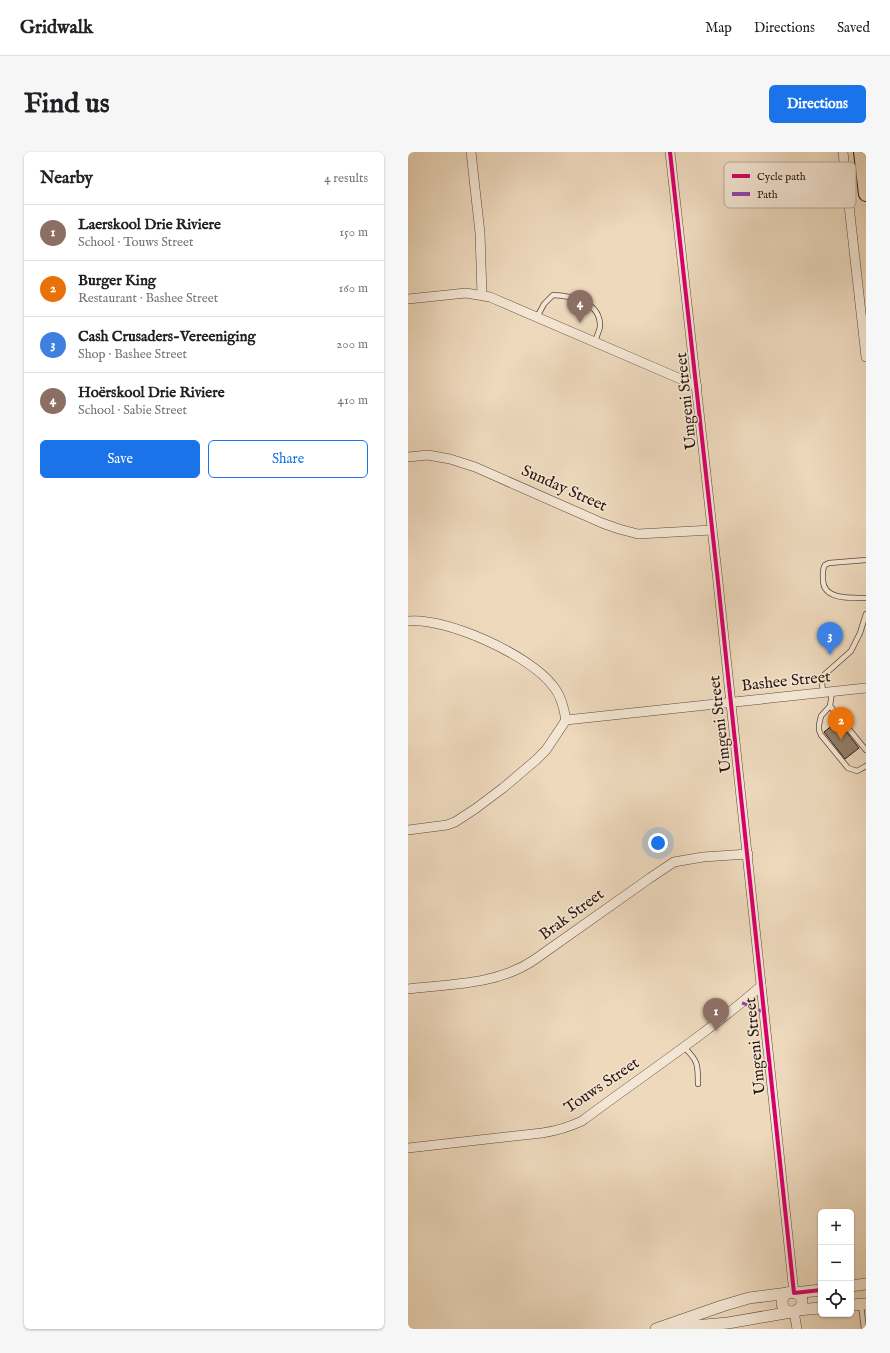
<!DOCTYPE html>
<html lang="en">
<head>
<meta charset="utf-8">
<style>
  :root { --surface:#fff; --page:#f6f6f6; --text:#202124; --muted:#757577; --line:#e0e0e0; --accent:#1a73e8 }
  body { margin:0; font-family:"IM FELL English",serif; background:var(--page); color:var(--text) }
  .controls { position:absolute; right:12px; bottom:12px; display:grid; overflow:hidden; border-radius:6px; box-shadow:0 1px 3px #0004 }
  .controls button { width:36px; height:36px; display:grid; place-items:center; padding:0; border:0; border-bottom:1px solid var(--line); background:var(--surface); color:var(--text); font:20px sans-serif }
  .you { position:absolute; left:250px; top:691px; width:14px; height:14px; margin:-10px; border:3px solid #fff; border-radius:50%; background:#1a73e8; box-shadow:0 0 0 6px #1a73e833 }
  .badge { display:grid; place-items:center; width:26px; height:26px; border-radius:50%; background:var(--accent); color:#fff; font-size:13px; font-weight:700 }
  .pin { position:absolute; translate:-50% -33px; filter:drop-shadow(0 1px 2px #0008) }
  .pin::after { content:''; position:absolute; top:21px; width:14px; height:12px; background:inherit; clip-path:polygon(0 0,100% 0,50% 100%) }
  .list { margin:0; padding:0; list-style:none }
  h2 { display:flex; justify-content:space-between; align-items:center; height:52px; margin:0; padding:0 16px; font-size:17px }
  h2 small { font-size:13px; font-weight:400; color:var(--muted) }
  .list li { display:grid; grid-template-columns:26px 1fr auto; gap:12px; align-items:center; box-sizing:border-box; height:56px; padding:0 16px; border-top:1px solid var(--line) }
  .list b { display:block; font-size:15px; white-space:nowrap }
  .list p { margin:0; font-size:13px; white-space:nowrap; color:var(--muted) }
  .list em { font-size:13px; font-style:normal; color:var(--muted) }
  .actions { display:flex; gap:8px; padding:12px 16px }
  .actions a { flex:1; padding:9px 0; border:1px solid var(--accent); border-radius:6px; text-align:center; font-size:14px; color:var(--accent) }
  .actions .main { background:var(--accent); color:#fff }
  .icon { flex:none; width:22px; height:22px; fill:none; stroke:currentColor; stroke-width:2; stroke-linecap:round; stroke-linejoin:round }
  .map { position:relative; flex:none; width:458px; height:1177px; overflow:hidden; border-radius:6px }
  header { display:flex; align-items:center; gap:24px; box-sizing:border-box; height:56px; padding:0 20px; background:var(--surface); border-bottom:1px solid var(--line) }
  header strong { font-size:19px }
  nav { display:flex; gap:22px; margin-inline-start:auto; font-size:14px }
  .intro { display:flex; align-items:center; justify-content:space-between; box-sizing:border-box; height:96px; padding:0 24px }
  h1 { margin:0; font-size:28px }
  .button { padding:10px 18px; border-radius:6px; background:var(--accent); color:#fff; font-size:14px; font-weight:700 }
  main { display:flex; gap:24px; padding:0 24px }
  aside { flex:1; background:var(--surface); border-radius:6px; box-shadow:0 1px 3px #0004 }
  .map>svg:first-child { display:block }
</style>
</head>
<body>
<header>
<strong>Gridwalk</strong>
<nav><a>Map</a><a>Directions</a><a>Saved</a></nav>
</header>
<div class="intro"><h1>Find us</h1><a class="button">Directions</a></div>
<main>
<aside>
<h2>Nearby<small>4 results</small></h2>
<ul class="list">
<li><span class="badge" style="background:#8d6e63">1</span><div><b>Laerskool Drie Riviere</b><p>School · Touws Street</p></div><em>150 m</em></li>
<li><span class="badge" style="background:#e8710a">2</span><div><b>Burger King</b><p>Restaurant · Bashee Street</p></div><em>160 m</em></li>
<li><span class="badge" style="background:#3f7fe0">3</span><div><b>Cash Crusaders-Vereeniging</b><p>Shop · Bashee Street</p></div><em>200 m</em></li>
<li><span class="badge" style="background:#8d6e63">4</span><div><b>Hoërskool Drie Riviere</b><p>School · Sabie Street</p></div><em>410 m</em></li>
</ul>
<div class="actions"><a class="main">Save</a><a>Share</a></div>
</aside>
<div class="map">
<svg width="458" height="1177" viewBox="0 0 458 1177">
  <rect width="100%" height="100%" fill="#eed9bd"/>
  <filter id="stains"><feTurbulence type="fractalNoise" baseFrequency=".005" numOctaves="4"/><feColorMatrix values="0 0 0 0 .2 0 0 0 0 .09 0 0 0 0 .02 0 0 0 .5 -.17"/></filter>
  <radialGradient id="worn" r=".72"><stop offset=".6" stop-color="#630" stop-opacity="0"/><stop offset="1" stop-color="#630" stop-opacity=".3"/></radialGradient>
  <polygon fill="#917c69" stroke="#2c170f" points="430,569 451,596 437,607 416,580"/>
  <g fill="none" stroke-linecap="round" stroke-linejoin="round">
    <defs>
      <g id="service">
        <path d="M129 165 136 152 145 143C165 144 193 150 192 175 191 180 188 185 187 190"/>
        <path d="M458 408 421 411 417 413C414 417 415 422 415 428 415 448 443 446 458 446"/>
        <polyline points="424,540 422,554 413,564 411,573 411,578 413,583 440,616 449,619 458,614"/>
        <polyline points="415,541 414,530 416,523 443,499 452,481 458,462"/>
        <polyline points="422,554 458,598"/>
        <path d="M276 895C290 909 290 912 290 932"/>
        <polyline points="453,1153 456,1177"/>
      </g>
      <g id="minor">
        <polyline points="63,0 72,81 74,143"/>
        <path d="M262 0C306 380 345 761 386 1141"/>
        <polyline points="435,0 458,205"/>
        <polyline points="0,147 58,141 82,145 289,234"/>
        <polyline points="0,305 20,303 42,307 67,315 194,371 211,377 230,382 304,378"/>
        <path d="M0 469C38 465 122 503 145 534 153 543 156 556 158 568"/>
        <polyline points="0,678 39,673 47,670 67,657 95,636 128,608 138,598 158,568 458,536"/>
        <path d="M0 837C43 832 89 833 126 808L242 726 266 710 295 705 340 702"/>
        <path d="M0 996 134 981C148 979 161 975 174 969 234 924 297 883 353 834"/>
        <polyline points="386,1159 389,1177"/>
      </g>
      <g id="tertiary">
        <polyline points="443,1134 458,1132"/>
        <circle cx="384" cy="1150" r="10"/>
        <polyline points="386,1141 413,1138"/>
        <polyline points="443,1153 458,1152"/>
        <polyline points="389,1158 413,1156"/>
        <polyline points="262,1176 320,1171 383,1160"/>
        <polyline points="248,1177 314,1154 341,1146 380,1141"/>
      </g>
      <polyline id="primary" points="453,0 458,42"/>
    </defs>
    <use href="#service" stroke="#5c483a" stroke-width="6"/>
    <use href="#minor" stroke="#5c483a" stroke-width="10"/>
    <use href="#tertiary" stroke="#5c483a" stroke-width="12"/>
    <use href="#primary" stroke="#2c170f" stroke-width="16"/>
    <use href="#service" stroke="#f4e6d4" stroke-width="4.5"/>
    <use href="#minor" stroke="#f4e6d4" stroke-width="9"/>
    <use href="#tertiary" stroke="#f4e6d4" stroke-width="11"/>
    <use href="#primary" stroke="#eed9bd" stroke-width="14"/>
    <polyline stroke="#8e44ad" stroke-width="3" stroke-dasharray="6 3" stroke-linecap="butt" points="334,851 347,855 356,861"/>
    <defs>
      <path id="cycleway" d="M262 0C306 380 345 761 386 1141L413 1138"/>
    </defs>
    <use href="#cycleway" stroke="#f4e6d4" stroke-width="6"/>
    <use href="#cycleway" stroke="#d6006c" stroke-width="4"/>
  </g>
  <g text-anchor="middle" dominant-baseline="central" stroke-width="3" stroke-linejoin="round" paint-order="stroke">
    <g font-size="16" fill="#2c170f" stroke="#f4e6d4">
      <text transform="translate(279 249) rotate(-96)">Umgeni Street</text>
      <text transform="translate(156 337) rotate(24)">Sunday Street</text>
      <text transform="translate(378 530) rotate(-6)">Bashee Street</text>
      <text transform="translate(313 572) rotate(-97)">Umgeni Street</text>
      <text transform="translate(164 763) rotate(-36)">Brak Street</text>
      <text transform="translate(348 894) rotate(-96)">Umgeni Street</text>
      <text transform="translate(194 934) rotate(-34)">Touws Street</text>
    </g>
  </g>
  <rect x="316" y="10" width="132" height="46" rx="6" fill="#f4e6d4" stroke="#b8a899" stroke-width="1"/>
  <rect x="324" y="22" width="18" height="4" fill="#d6006c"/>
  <rect x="324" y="40" width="18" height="4" fill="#8e44ad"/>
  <g font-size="11" fill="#2c170f">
    <text x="349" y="28">Cycle path</text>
    <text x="349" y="46">Path</text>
  </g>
  <rect width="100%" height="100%" filter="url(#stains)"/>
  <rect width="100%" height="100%" fill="url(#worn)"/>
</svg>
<div class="controls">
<button>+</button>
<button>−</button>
<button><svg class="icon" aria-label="locate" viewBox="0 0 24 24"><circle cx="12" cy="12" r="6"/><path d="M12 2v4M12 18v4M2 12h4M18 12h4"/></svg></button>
</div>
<div class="you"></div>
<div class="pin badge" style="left:308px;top:879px;background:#8d6e63">1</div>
<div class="pin badge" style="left:433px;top:588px;background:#e8710a">2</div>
<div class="pin badge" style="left:422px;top:503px;background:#3f7fe0">3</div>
<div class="pin badge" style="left:172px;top:171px;background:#8d6e63">4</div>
</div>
</main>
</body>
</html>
